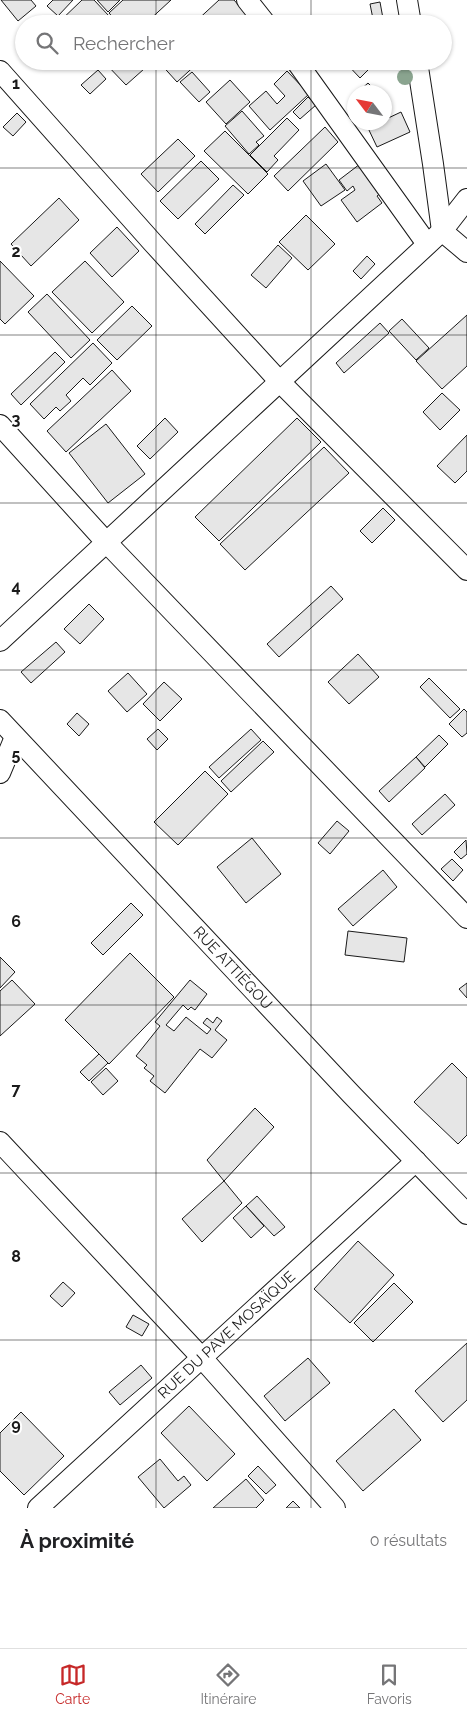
<!DOCTYPE html>
<html lang="fr">
<head>
<meta charset="utf-8">
<style>
  :root { --surface:#fff; --page:#f2f2f2; --text:#202124; --muted:#757577; --line:#e0e0e0; --accent:#c62828 }
  body { margin:0; font-family:Raleway,sans-serif; background:var(--page); color:var(--text) }
  .compass { position:absolute; left:347px; top:85px; width:45px; height:45px; border-radius:50%; background:var(--surface); box-shadow:0 1px 4px #0004; rotate:302deg }
  .list { margin:0; padding:0; list-style:none }
  h2 { display:flex; justify-content:space-between; align-items:center; height:65px; margin:0; padding:0 20px; font-size:21px }
  h2 small { font-size:16px; font-weight:400; color:var(--muted) }
  .icon { flex:none; width:28px; height:28px; fill:none; stroke:currentColor; stroke-width:2; stroke-linecap:round; stroke-linejoin:round }
  .map { position:relative; flex:none; width:467px; height:1508px; overflow:hidden }
  .search { position:absolute; background:var(--surface); box-shadow:0 1px 4px #0004; left:15px; right:15px; top:15px; height:55px; display:flex; align-items:center; gap:12px; box-sizing:border-box; padding:0 18px; border-radius:28px; color:var(--muted); font-size:19px }
  .sheet { height:140px; background:var(--surface) }
  nav { display:flex; justify-content:space-around; align-items:center; box-sizing:border-box; height:70px; border-top:1px solid var(--line); background:var(--surface); font-size:14px; color:var(--muted) }
  nav a { display:grid; justify-items:center; gap:2px }
  nav .on { color:var(--accent) }
  .map>svg:first-child { display:block }
</style>
</head>
<body>
<div class="map">
<svg width="467" height="1508" viewBox="0 0 467 1508">
  <rect width="100%" height="100%" fill="#fff"/>
  <g fill="#e6e6e6" stroke="#1a1a1a">
    <polygon points="1,0 31,0 36,6 18,21"/>
    <polygon points="53,0 73,0 58,16 47,6"/>
    <polygon points="82,0 94,0 109,16 100,24 57,24"/>
    <polygon points="97,0 120,0 108,12"/>
    <polygon points="123,0 171,0 145,24 119,24 109,13"/>
    <polygon points="219,0 234,0 248,16 240,24 193,24"/>
    <polygon points="380,2 384,24 374,24 370,4"/>
    <polygon points="41,61 59,61 50,70"/>
    <polygon points="107,61 153,61 126,85 105,63"/>
    <polygon points="158,61 200,61 177,82"/>
    <polygon points="208,61 221,61 214,68"/>
    <polygon points="344,61 369,61 373,65 360,78"/>
    <polygon points="98,70 106,79 90,94 81,85"/>
    <polygon points="287,71 309,94 270,130 249,106 266,91 277,104 285,96 274,84"/>
    <polygon points="192,72 210,92 199,102 180,82"/>
    <polygon points="230,80 250,102 226,124 206,102"/>
    <polygon points="368,83 377,92 358,92"/>
    <polygon points="354,96 354,106 350,101"/>
    <polygon points="308,97 316,105 300,119 293,112"/>
    <polygon points="384,100 390,106 384,111"/>
    <polygon points="242,111 264,136 256,142 259,145 249,154 225,126"/>
    <polygon points="401,112 410,132 377,147 368,128 379,122 384,122 384,120"/>
    <polygon points="17,113 26,122 13,136 3,127"/>
    <polygon points="287,118 299,130 274,156 278,160 267,172 250,155"/>
    <polygon points="325,127 338,142 288,191 274,176"/>
    <polygon points="225,131 268,174 248,194 204,151"/>
    <polygon points="178,139 195,156 158,192 141,174"/>
    <polygon points="201,161 219,179 178,219 160,201"/>
    <polygon points="326,164 345,190 321,206 303,181"/>
    <polygon points="360,164 381,193 377,196 382,203 357,222 341,200 355,190 353,186 347,191 339,180"/>
    <polygon points="233,185 244,195 205,234 195,224"/>
    <polygon points="59,198 79,220 31,266 11,244"/>
    <polygon points="306,215 335,244 308,270 279,242"/>
    <polygon points="117,227 139,251 112,277 90,253"/>
    <polygon points="278,245 292,258 266,288 251,275"/>
    <polygon points="367,256 375,264 361,279 353,271"/>
    <polygon points="0,261 34,296 5,324 0,319"/>
    <polygon points="85,261 124,302 92,333 52,292"/>
    <polygon points="47,294 90,340 71,358 28,312"/>
    <polygon points="132,306 152,326 117,360 97,340"/>
    <polygon points="467,315 467,366 442,389 416,361"/>
    <polygon points="402,319 429,348 416,360 389,331"/>
    <polygon points="380,323 389,333 344,373 336,363"/>
    <polygon points="93,343 112,363 90,385 83,378 66,395 71,401 60,411 56,407 44,419 30,404"/>
    <polygon points="55,352 65,362 21,405 11,394"/>
    <polygon points="112,370 131,391 66,452 47,431"/>
    <polygon points="442,393 460,410 440,430 423,412"/>
    <polygon points="165,418 178,432 150,459 137,446"/>
    <polygon points="297,418 321,442 219,541 195,517"/>
    <polygon points="106,424 145,474 108,503 69,453"/>
    <polygon points="467,435 467,471 455,483 437,466"/>
    <polygon points="324,447 349,473 245,570 220,544"/>
    <polygon points="383,508 395,520 372,543 360,531"/>
    <polygon points="331,586 343,599 279,657 267,644"/>
    <polygon points="89,604 104,619 80,644 64,629"/>
    <polygon points="56,642 65,652 31,683 21,672"/>
    <polygon points="358,654 379,677 349,704 328,682"/>
    <polygon points="128,673 147,694 127,712 108,691"/>
    <polygon points="429,678 460,709 450,718 420,687"/>
    <polygon points="164,682 182,699 160,721 143,704"/>
    <polygon points="464,709 467,712 467,733 462,737 449,724"/>
    <polygon points="77,713 89,724 79,736 67,724"/>
    <polygon points="158,729 168,739 157,750 147,739"/>
    <polygon points="251,729 261,740 219,778 209,767"/>
    <polygon points="439,735 448,744 425,767 416,757"/>
    <polygon points="263,741 274,752 231,792 221,781"/>
    <polygon points="416,757 425,768 389,802 379,791"/>
    <polygon points="205,771 228,794 178,845 154,822"/>
    <polygon points="445,794 455,805 422,835 412,824"/>
    <polygon points="337,821 349,831 330,854 318,843"/>
    <polygon points="252,838 281,874 246,903 217,867"/>
    <polygon points="466,840 467,854 461,859 454,852"/>
    <polygon points="452,859 463,870 453,881 441,869"/>
    <polygon points="383,870 397,887 353,926 338,909"/>
    <polygon points="131,903 143,915 103,955 91,943"/>
    <polygon points="348,931 407,938 404,962 345,955"/>
    <polygon points="130,953 174,997 109,1064 65,1020"/>
    <polygon points="0,957 15,972 0,988"/>
    <polygon points="12,980 35,1004 0,1036 0,991"/>
    <polygon points="190,980 207,994 195,1010 191,1007 188,1010 183,1005 166,1025 174,1031 186,1017 207,1034 211,1029 203,1023 207,1018 213,1023 217,1017 222,1021 215,1030 227,1040 212,1058 200,1049 165,1093 150,1081 154,1076 144,1068 147,1065 136,1056 160,1026 155,1022"/>
    <polygon points="467,983 467,998 459,989"/>
    <polygon points="99,1054 108,1063 89,1081 80,1072"/>
    <polygon points="452,1063 467,1078 467,1135 458,1144 414,1102"/>
    <polygon points="106,1068 118,1081 103,1095 91,1082"/>
    <polygon points="255,1108 274,1127 224,1181 207,1160"/>
    <polygon points="224,1181 242,1203 202,1242 182,1219"/>
    <polygon points="257,1196 285,1227 274,1236 246,1206"/>
    <polygon points="246,1206 264,1226 251,1238 233,1218"/>
    <polygon points="358,1241 394,1275 350,1323 314,1289"/>
    <polygon points="63,1282 75,1293 62,1307 50,1296"/>
    <polygon points="394,1283 413,1302 373,1342 354,1323"/>
    <polygon points="133,1315 149,1324 142,1336 126,1327"/>
    <polygon points="467,1343 467,1400 443,1422 415,1391"/>
    <polygon points="308,1358 330,1383 285,1421 264,1396"/>
    <polygon points="141,1365 152,1378 120,1405 109,1392"/>
    <polygon points="189,1406 235,1454 207,1481 161,1433"/>
    <polygon points="394,1409 421,1440 363,1491 336,1461"/>
    <polygon points="21,1412 64,1456 24,1495 0,1471 0,1433"/>
    <polygon points="160,1459 178,1481 184,1476 191,1485 164,1508 138,1477"/>
    <polygon points="258,1466 276,1485 266,1494 248,1476"/>
    <polygon points="246,1479 264,1500 256,1508 213,1508"/>
    <polygon points="293,1501 300,1508 286,1508"/>
  </g>
  <g fill="none" stroke-linecap="round" stroke-linejoin="round">
    <defs>
      <g id="minor">
        <polyline points="247,0 266,24"/>
        <polyline points="407,0 411,24"/>
        <polyline points="296,61 427,244"/>
        <polyline points="417,61 433,164 442,231 467,252"/>
        <polyline points="0,71 153,243 280,382 467,570"/>
        <polyline points="0,425 106,542 467,918"/>
        <polyline points="0,641 442,231 467,199"/>
        <path id="s1" d="M0 720 351 1094 467 1214"/>
        <polyline points="0,773 15,737"/>
        <polyline points="0,1142 202,1358 335,1508"/>
        <path id="s2" d="M38 1508 416 1161"/>
      </g>
    </defs>
    <use href="#minor" stroke="#1a1a1a" stroke-width="22"/>
    <use href="#minor" stroke="#fff" stroke-width="20"/>
  </g>
  <circle fill="#8aa48f" cx="405" cy="77" r="8"/>
  <path fill="none" stroke="#1a1a1a" stroke-width="1" stroke-opacity="0.55" d="M156 0V24M311 0V24M156 61V1508M311 61V1508M0 168H467M0 335H467M0 503H467M0 670H467M0 838H467M0 1005H467M0 1173H467M0 1340H467"/>
  <g text-anchor="middle" dominant-baseline="central" stroke-width="4" stroke-linejoin="round" paint-order="stroke">
    <g font-size="15" fill="#1a1a1a" stroke="#fff">
      <text stroke="none"><textPath href="#s1" startOffset="340">RUE ATTIÉGOU</textPath></text>
      <text stroke="none"><textPath href="#s2" startOffset="256">RUE DU PAVE MOSAÏQUE</textPath></text>
    </g>
  </g>
  <g font-size="16" text-anchor="middle" font-weight="bold" fill="#1a1a1a" stroke="#fff" stroke-width="4" stroke-linejoin="round" paint-order="stroke">
    <text x="16" y="89">1</text>
    <text x="16" y="257">2</text>
    <text x="16" y="425">3</text>
    <text x="16" y="592">4</text>
    <text x="16" y="760">5</text>
    <text x="16" y="927">6</text>
    <text x="16" y="1095">7</text>
    <text x="16" y="1262">8</text>
    <text x="16" y="1430">9</text>
  </g>
</svg>
<svg class="compass" viewBox="-18 -18 36 36"><path d="M0-13l5 13h-10z" fill="#e53935"/><path d="M0 13l5-13h-10z" fill="#757577"/></svg>
<div class="search"><svg class="icon" aria-label="search" viewBox="0 0 24 24"><circle cx="10" cy="10" r="6"/><path d="M15 15l6 6"/></svg>Rechercher</div>
</div>
<section class="sheet">
<h2>À proximité<small>0 résultats</small></h2>
<ul class="list">
</ul>
</section>
<nav>
<a class="on"><svg class="icon" aria-label="map" viewBox="0 0 24 24"><path d="M3 6l6-2 6 2 6-2v14l-6 2-6-2-6 2zM9 4v14M15 6v14"/></svg>Carte</a>
<a><svg class="icon" aria-label="directions" viewBox="0 0 24 24"><path d="M12 3l9 9-9 9-9-9zM9 14v-3h6M13 9l2 2-2 2"/></svg>Itinéraire</a>
<a><svg class="icon" aria-label="saved" viewBox="0 0 24 24"><path d="M7 4h10v16l-5-4-5 4z"/></svg>Favoris</a>
</nav>
</body>
</html>
